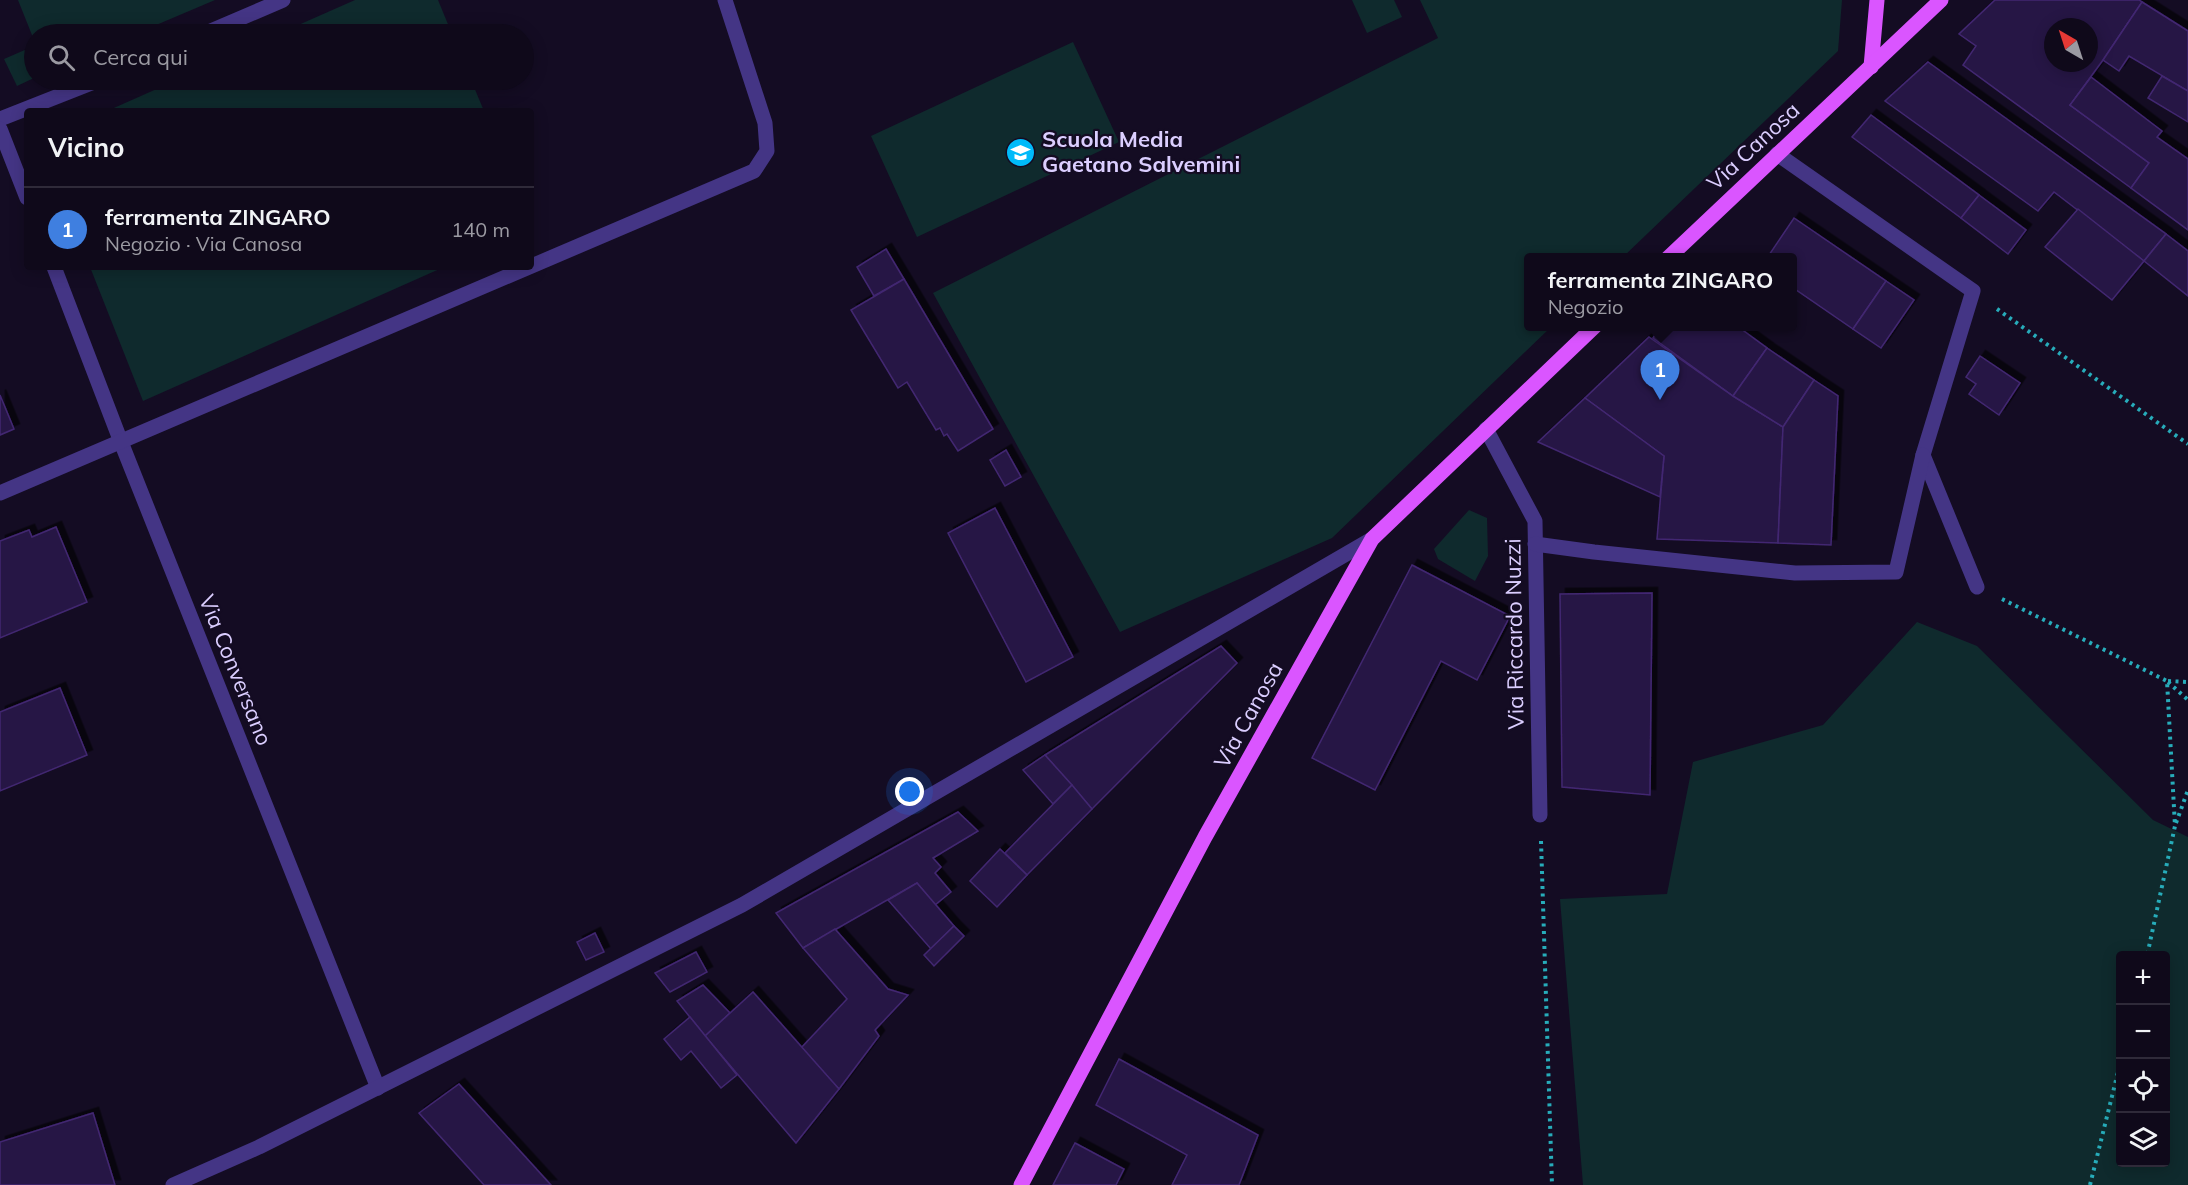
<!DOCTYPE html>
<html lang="it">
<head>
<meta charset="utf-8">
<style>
  :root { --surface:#0f091a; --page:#1d1727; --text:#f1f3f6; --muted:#9b9aa2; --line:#2f2a39; --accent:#ea580c }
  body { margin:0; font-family:Mulish,sans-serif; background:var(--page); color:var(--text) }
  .controls { position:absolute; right:18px; bottom:18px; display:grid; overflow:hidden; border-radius:6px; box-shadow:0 3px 15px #0003 }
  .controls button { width:54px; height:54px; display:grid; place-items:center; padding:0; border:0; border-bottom:2px solid var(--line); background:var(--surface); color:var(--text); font:30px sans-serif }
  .compass { position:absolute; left:2044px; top:18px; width:54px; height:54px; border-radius:50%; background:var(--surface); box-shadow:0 3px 15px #0003; rotate:321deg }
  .you { position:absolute; left:910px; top:792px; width:21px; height:21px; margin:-15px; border:4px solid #fff; border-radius:50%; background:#1a73e8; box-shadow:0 0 0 9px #1a73e833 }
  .badge { display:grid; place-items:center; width:39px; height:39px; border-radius:50%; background:var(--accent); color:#fff; font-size:20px; font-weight:700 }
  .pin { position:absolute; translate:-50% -50px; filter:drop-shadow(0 2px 3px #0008) }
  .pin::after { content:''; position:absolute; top:32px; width:21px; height:18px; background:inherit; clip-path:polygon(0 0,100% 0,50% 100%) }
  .popup { position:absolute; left:1524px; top:253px; width:273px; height:78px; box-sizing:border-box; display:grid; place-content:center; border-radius:6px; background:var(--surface); filter:drop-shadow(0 2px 4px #0005); font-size:20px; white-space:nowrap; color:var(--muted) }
  .popup b { font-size:22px; color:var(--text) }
  .popup::after { content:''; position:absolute; left:50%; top:100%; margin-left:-12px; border:12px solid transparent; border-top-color:var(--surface) }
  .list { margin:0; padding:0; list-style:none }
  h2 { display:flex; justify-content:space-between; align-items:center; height:78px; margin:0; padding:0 24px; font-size:26px }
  h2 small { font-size:20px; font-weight:400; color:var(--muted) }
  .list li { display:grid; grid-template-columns:39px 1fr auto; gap:18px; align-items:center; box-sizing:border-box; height:84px; padding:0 24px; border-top:2px solid var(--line) }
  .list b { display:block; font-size:22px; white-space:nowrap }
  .list p { margin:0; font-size:20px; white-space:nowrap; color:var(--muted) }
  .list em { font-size:20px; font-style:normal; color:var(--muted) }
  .icon { flex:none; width:33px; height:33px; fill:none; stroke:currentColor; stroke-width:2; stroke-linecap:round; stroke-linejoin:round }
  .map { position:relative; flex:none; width:2188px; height:1185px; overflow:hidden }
  .search { position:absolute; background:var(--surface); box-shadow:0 3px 15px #0003; left:24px; top:24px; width:510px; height:66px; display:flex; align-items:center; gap:15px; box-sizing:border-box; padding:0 21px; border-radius:33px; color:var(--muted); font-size:22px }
  .panel { position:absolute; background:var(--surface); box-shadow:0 3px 15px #0003; left:24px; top:108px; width:510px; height:162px; border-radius:6px }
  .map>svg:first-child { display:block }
</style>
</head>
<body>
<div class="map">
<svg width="2188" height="1185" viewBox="0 0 2188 1185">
  <defs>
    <filter id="shadow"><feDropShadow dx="5.5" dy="-5.5" stdDeviation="0" flood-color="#0009"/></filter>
  </defs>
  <rect width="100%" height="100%" fill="#140c23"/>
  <g fill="#0f2a2d" fill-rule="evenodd">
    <polygon points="18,0 215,0 135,34 34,34 34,40"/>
    <polygon points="355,0 438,0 452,34 278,34"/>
    <polygon points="1352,0 1394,0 1402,17 1367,33"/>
    <polygon points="1420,0 1842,0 1838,51 1623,257 1528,258 1528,326 1551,327 1332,538 1120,632 933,293 1438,38"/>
    <polygon points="1073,42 1119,142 917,237 871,136"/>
    <polygon points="34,46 34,78 17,86 4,59"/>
    <polygon points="177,80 471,80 484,111 107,111"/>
    <polygon points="90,267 444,267 143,401"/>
    <polygon points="1469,510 1487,518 1488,556 1475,581 1438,559 1434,549"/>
    <path d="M1917 622 1977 646 2153 820 2188 837V1185H1583L1560 899 1667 894 1693 762 1823 725ZM2120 956H2166V1162H2120Z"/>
  </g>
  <g fill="#281745" stroke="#422872" stroke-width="1.5" fill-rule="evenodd" filter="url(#shadow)">
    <path d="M1995 0H2139L2142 2 2103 60 2070 105 2149 163 2131 188 1963 65 1976 46 1959 34ZM2053 27H2089V63H2053Z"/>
    <polygon points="2142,2 2188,31 2188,91 2129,56 2119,71 2103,60"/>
    <polygon points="1928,62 2029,135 2166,234 2144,261 2054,192 2038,211 1885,101"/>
    <polygon points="2162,76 2188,91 2188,122 2148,98"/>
    <polygon points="2091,77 2162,131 2157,137 2188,159 2188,230 2131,188 2149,163 2070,105"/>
    <polygon points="1871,115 1979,195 1961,218 1852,137"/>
    <polygon points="1979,195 2026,230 2008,254 1961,218"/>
    <polygon points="2078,209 2144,261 2112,300 2045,247"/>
    <polygon points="1794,218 1886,281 1853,329 1792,287 1792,258 1767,258"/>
    <polygon points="2166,234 2188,251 2188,296 2144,261"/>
    <polygon points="886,249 904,279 874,296 857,267"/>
    <polygon points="904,279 993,429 958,451 947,434 944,436 940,428 936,430 907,382 898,388 851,310"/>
    <polygon points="1886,281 1914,300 1881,348 1853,329"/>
    <polygon points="1661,326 1737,326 1767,348 1733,396 1653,338"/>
    <polygon points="1649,337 1733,396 1783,427 1778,543 1657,539 1664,456 1585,398"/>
    <polygon points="1767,348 1814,380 1783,427 1733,396"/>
    <polygon points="1980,356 2020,383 1999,415 1969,394 1976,384 1966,377"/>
    <polygon points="1814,380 1838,396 1831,545 1778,543 1783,427"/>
    <polygon points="0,395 14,429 0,435"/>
    <polygon points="1585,398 1664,456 1660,497 1538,442"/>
    <polygon points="1006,450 1021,477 1005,486 990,460"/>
    <polygon points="995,508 1073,657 1026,682 948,533"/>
    <polygon points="56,527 87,602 0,638 0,541 29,530 32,537"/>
    <polygon points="1412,565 1510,616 1477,680 1441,661 1375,790 1312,758"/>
    <polygon points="1652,593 1650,795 1562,787 1560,594"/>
    <polygon points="1221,646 1237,663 1092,809 1045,755"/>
    <polygon points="60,688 87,755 0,791 0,712"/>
    <polygon points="1045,755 1072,785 1053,804 1023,770"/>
    <polygon points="1072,785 1092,809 1027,875 1005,853"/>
    <polygon points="958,812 978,831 933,858 941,867 935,873 951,892 935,905 917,883 803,948 776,913"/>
    <polygon points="1000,849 1027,875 997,907 970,881"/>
    <polygon points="917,883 954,926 931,949 888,900"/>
    <polygon points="954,926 964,936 934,966 924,955"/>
    <polygon points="835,929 888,989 908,995 875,1030 879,1036 839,1089 801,1048 847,999 803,948"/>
    <polygon points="595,933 604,952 586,960 577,942"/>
    <polygon points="696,952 707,972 670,992 655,973"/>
    <polygon points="703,985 730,1013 705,1036 677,1001"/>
    <polygon points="753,992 839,1089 796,1143 705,1036"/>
    <polygon points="690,1017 737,1075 721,1088 691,1051 681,1060 664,1039"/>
    <polygon points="1119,1059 1258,1135 1239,1185 1172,1185 1187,1155 1096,1105"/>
    <polygon points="459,1084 551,1185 484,1185 419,1113"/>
    <polygon points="93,1113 115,1185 0,1185 0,1142"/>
    <polygon points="1075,1143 1124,1169 1116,1185 1053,1185"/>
  </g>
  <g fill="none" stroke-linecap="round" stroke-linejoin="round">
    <g stroke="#27acba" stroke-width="4" stroke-dasharray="3 4.5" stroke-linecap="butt">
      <polyline points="1997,309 2188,444"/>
      <polyline points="2002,599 2167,681 2175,826 2147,956"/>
      <polyline points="2168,681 2188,682"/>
      <polyline points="2168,682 2188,700"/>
      <polyline points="2176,823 2188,790"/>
      <polyline points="1541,841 1552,1185"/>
      <polyline points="2090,1185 2120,1064"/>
    </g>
    <g stroke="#443585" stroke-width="15">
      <polyline points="204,34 283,0"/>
      <polyline points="0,119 99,80"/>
      <polyline points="0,129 27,198"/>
      <polyline points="1777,154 1973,291 1923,455 1977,587"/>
      <polyline points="54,267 121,442 378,1088"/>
      <polyline points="1486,429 1535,521 1540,815"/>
      <polyline points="0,493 754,171 767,151 765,123 725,0"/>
      <polyline points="1535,544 1594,552 1795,573 1896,572 1923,455"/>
      <polyline points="173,1185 259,1147 742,905 1372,539"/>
    </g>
    <g stroke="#da55ff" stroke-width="15">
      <polyline points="1871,67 1877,0"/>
      <polyline points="1668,258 1941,0"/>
      <polyline points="1021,1185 1205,837 1372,539 1595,326"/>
    </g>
  </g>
  <defs>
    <symbol id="school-disc" viewBox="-11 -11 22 22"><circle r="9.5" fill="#00baf9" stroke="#140c23"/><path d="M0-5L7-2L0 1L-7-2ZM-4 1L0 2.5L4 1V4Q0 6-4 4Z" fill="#fff"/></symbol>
  </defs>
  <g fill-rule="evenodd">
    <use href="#school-disc" x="1004" y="136" width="33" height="33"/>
  </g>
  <g text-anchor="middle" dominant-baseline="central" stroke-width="4.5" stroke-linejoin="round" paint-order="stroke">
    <g font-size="22" font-weight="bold" fill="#dbceff" stroke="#140c23" text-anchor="start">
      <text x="1042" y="139">Scuola Media<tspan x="1042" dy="25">Gaetano Salvemini</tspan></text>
    </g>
    <g font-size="22" fill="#dbceff" stroke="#140c23">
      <text transform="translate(1753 146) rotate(-43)">Via Canosa</text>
      <text transform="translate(1514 634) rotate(-91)">Via Riccardo Nuzzi</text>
      <text transform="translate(236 670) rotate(68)">Via Conversano</text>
      <text transform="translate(1248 715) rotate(-61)">Via Canosa</text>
    </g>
  </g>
</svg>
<div class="controls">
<button>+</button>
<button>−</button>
<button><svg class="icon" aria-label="locate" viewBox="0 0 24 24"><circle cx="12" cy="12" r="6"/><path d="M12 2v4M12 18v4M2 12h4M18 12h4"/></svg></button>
<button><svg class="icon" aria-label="layers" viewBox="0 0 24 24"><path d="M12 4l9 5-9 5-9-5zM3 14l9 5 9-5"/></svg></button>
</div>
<svg class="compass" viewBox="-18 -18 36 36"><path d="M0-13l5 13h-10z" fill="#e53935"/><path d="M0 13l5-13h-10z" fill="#9b9aa2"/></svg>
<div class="you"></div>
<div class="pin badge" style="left:1660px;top:400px;background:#3f7fe0">1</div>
<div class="popup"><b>ferramenta ZINGARO</b>Negozio</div>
<div class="search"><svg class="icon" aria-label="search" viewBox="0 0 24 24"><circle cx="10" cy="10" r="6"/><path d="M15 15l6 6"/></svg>Cerca qui</div>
<section class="panel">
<h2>Vicino<small></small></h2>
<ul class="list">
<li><span class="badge" style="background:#3f7fe0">1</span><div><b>ferramenta ZINGARO</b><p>Negozio · Via Canosa</p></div><em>140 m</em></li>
</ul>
</section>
</div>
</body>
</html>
